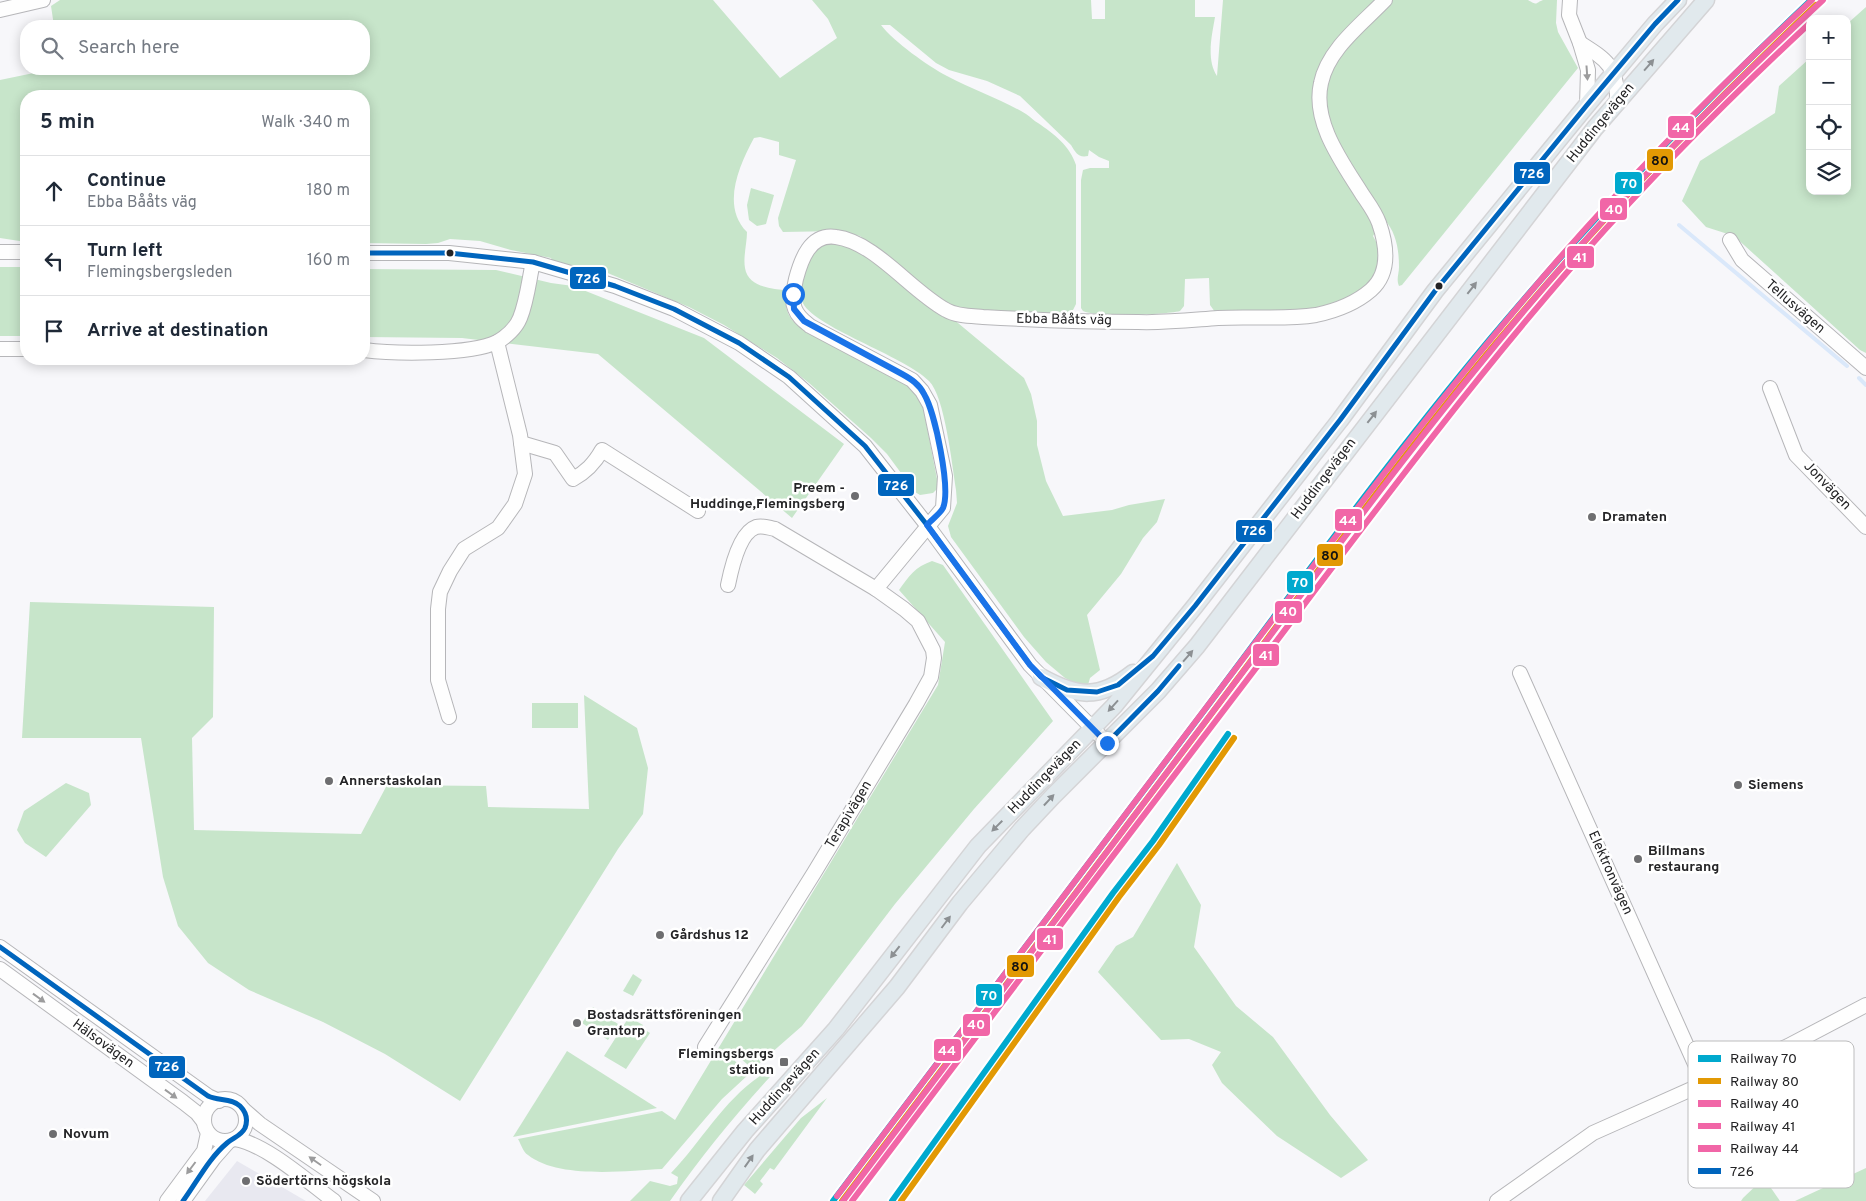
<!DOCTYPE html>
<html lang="en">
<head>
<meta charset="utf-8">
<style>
  :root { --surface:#fff; --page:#f6f6f7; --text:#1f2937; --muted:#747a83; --line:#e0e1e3 }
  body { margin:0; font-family:Overpass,sans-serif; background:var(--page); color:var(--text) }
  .controls { position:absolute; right:15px; top:15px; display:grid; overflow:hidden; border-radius:10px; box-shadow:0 2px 12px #0003 }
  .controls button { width:45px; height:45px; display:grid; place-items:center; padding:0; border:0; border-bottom:1px solid var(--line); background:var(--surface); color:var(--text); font:25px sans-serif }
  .stop { position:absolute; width:15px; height:15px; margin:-11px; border:4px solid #1a73e8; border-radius:50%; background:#fff }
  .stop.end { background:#1a73e8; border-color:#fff; box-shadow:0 1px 5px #0008 }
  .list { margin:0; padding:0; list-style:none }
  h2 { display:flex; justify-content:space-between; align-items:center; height:65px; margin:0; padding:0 20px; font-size:21px }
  h2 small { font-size:16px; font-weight:400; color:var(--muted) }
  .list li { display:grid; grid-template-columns:32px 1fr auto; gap:15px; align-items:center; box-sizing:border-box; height:70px; padding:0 20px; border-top:1px solid var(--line) }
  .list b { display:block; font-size:19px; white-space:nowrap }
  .list p { margin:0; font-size:16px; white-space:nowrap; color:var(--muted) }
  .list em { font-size:16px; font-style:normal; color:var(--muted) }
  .icon { flex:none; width:28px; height:28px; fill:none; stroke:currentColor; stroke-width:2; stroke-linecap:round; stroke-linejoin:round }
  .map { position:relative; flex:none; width:1866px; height:1201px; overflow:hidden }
  .search { position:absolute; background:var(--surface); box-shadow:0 2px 12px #0003; left:20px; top:20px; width:350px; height:55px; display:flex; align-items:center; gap:12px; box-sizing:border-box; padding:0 18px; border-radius:20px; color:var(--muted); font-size:19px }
  .panel { position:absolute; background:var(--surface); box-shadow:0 2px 12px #0003; left:20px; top:90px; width:350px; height:275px; border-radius:20px }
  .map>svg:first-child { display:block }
</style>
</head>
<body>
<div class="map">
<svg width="1866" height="1201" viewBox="0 0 1866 1201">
  <rect width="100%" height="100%" fill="#f7f7fa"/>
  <polygon fill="#e8e8f0" points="237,1161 306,1201 205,1201"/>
  <g fill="#c7e5ca">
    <path d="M60 0H713L780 78 837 38 828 19 812 0H1091L1092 19H1105V0H1195V17H1215C1212 35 1206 59 1217 76L1223 0H1528C1538 6 1535 3 1543 0 1546 0 1553 0 1557 0L1556 23 1558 32 1578 68 1402 285 1399 286C1396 279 1399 274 1399 267 1399 249 1396 232 1384 219L1373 236 1381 251 1374 280 1352 297 1323 306 1296 311 1215 312 1210 305 1209 278 1185 279 1184 306 1180 311C1165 315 1095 317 1083 311L1081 308V180L1083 170 1090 168H1109V161L1099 157 1089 150 1088 156C1078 158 1076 153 1071 145L1020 96 987 81 949 70 936 63 890 25H881C894 42 928 66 947 76 973 90 1001 99 1026 114 1031 117 1034 121 1038 123 1054 134 1070 146 1076 165V304L1073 310 1066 313 981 312 958 308 941 300 860 236 839 231 783 232 779 226 778 218 796 160 779 155V142L760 137 754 138C739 166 721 206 747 232 747 243 743 257 745 268 748 287 772 289 787 290 785 304 785 314 796 324L905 384 914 392 923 407 938 484 937 489 933 493 920 495 915 492 887 454 871 438 809 383 777 358 724 325 689 307 598 269 555 268 551 258 511 250 480 241 450 239 438 243 426 244 364 243V96H26V242L0 238V80L53 69H364V26H54L51 6Z"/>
    <polygon points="1866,7 1866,353 1860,350 1734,236 1706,227 1682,201 1700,161 1775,113 1779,86 1810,58 1810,191 1847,191 1847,24"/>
    <polygon points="751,188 774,195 766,224 757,226 749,220 747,205"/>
    <path d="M838 241 876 262 952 318 1024 378 1031 394 1037 421V445L1046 481 1063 516 1112 510 1129 505 1165 499 1157 522 1143 538 1121 574 1087 615 1100 670 1090 678 1088 685H1078L1065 678 1046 662 1024 637 951 537 948 526 957 503 956 490C952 465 945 397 929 381 905 356 810 326 802 301 796 284 807 262 815 247Z"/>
    <rect x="0" y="267" width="26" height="69"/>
    <polygon points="364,269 496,270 551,283 573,286 704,338 844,444 792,518 598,354 462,338 364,337"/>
    <path d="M932 561 943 565 1053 721 974 809 895 904 802 1026 753 1069 741 1059 736 1050 731 1055 735 1061 748 1075 722 1099 662 1169C625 1171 558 1179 528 1155 523 1152 521 1144 518 1139L662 1111 675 1120 938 685 945 642 899 590C909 576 915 567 932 561Z"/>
    <polygon points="30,602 214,607 213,717 192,738 194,830 361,834 387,785 486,786 488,807 589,809 584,695 637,728 648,768 643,814 618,849 460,1101 385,1054 323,1022 249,990 208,963 178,926 163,877 141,738 22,738"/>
    <rect x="532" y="703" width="46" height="25"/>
    <polygon points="66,783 89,793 91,805 46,857 25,843 17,830 24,811"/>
    <polygon points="1177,863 1201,905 1194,947 1236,1006 1273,1037 1330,1115 1368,1160 1341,1178 1277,1136 1222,1083 1212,1065 1221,1052 1189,1039 1161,1040 1098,972 1116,946 1133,937"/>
    <polygon points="633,974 642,980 633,996 623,991"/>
    <polygon points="593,1007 618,1024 608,1040 582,1023"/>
    <polygon points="629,1017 643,1025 642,1028 650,1033 626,1069 604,1056"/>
    <polygon points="567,1051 657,1108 513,1137"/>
    <path d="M760 1076 770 1077C734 1116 701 1157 670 1201H630L650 1181 670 1186 677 1184 678 1177 671 1173C702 1141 722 1102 760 1076Z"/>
    <polygon points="827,1098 774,1170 770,1168 760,1181 763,1184 755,1194 744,1185 801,1118"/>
    <polygon points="1866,1168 1866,1201 1795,1201"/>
    <polygon points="1764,1178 1780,1201 1741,1201 1743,1198"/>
  </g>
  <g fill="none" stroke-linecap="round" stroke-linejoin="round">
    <g stroke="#dae8fa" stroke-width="4">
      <polyline points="1679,225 1847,366"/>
      <polyline points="1859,378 1866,385"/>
    </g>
    <defs>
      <g id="minor">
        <polyline points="1570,0 1569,15 1580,43 1588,70 1587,105"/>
        <polyline points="0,10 43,0"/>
        <path d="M1580 43C1607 60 1618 67 1617 101"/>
        <polyline points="1730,240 1742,260 1866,368"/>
        <polyline points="0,252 26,252"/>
        <polyline points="364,253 449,253 533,262 615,286 674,309 739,343 789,377 865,446 927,525 1030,665 1107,743"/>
        <polyline points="0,349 26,349"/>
        <path d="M364 350C395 354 469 355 497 342 506 337 516 328 520 318 527 301 529 280 533 262"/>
        <polyline points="1770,388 1796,455 1866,527"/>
        <path d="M521 443 555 453 573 479C586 472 594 464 602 450L698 511"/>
        <path d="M876 589 943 508 945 476 930 405 922 391 912 380 810 326C804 321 798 317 795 309 791 300 794 289 796 279 801 260 810 233 836 237 875 242 911 291 946 310 956 316 971 316 983 317 1035 320 1087 322 1138 322 1165 323 1191 320 1218 318 1250 316 1284 320 1316 315 1335 311 1356 303 1371 290 1390 273 1387 246 1379 223 1375 212 1368 203 1362 194 1342 162 1312 122 1321 83 1328 49 1362 24 1385 0"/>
        <polyline points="1520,673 1699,1073"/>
        <polyline points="449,717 438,680 438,609 440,592 450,571 464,549 498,528 515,504 525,474 520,435 497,342"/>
        <polyline points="0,947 208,1096 219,1101"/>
        <polyline points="0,969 183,1102 197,1113 204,1122"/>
        <path d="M705 1047 814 873 916 704 931 677 934 658 933 650 918 621 904 609 876 589 775 529C769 528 763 525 756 527 739 533 731 570 728 585"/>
        <circle cx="225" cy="1120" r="21"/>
        <polyline points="244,1110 260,1124 373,1201"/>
        <path d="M235 1139C266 1144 308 1182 334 1201"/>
        <polyline points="167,1201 204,1151 208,1133"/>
        <polyline points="183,1201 214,1158 229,1141"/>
        <polyline points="1497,1201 1593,1133 1788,1046 1866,1005"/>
      </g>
      <g id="major">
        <path d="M1041 677C1077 697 1099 700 1133 673"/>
        <polyline points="689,1201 745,1131 836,1029 978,846 1114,706 1195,606 1340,420 1435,291 1587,105 1655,24 1678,0"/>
        <polyline points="721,1201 757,1150 897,987 960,903 1022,829 1053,796 1158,691 1197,646 1595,128 1706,0"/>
      </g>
    </defs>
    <use href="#minor" stroke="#b6b6b9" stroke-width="16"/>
    <use href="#major" stroke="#d4d4d6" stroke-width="19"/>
    <use href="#minor" stroke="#fefefe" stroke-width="14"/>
    <use href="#major" stroke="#e1e9ed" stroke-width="16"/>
    <defs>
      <g id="bus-1">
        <polyline points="364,253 449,253 533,262 615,286 674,309 739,343 789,377 865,446 927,525 1030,665 1041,677 1067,690 1097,692 1118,685 1153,656 1195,606 1340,420 1435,291 1587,105 1655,24 1678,0"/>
        <polyline points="1107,743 1158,691 1179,666"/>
        <path d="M0 947 208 1096C218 1101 232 1098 240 1106 246 1112 248 1120 245 1128 241 1136 234 1137 227 1143 209 1158 197 1182 183 1201"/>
      </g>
    </defs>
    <use href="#bus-1" stroke="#fff" stroke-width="9"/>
    <use href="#bus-1" stroke="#0065bd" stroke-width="5"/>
    <defs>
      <g id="rail-1">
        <path d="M833 1201C955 1039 1078 878 1200 716 1295 589 1388 461 1490 339 1590 220 1698 107 1811 0"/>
        <polyline points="892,1201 1113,893 1153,841 1228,734"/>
      </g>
      <g id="rail-2">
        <path d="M842 1201C962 1042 1083 884 1203 725 1299 597 1393 466 1496 343 1596 224 1703 112 1816 5"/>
        <polyline points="901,1201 1119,897 1159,845 1234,738"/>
      </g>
      <path id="rail-3" d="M843 1201C970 1033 1097 865 1224 697 1335 550 1445 400 1566 262 1647 170 1734 83 1823 0"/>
      <path id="rail-4" d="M852 1201C992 1016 1131 831 1272 647 1369 519 1465 390 1570 269 1645 183 1726 101 1810 23"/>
      <path id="rail-5" d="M837 1196C965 1027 1093 858 1221 688 1330 544 1438 398 1557 261 1637 169 1723 83 1812 0"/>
    </defs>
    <use href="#rail-1" stroke="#fff" stroke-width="10"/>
    <use href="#rail-2" stroke="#fff" stroke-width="10"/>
    <use href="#rail-3" stroke="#fff" stroke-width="10"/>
    <use href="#rail-4" stroke="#fff" stroke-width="10"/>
    <use href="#rail-5" stroke="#fff" stroke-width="10"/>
    <use href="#rail-1" stroke="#00a9ce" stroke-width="6"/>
    <use href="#rail-2" stroke="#e29904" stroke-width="6"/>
    <use href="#rail-3" stroke="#f166a7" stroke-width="6"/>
    <use href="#rail-4" stroke="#f166a7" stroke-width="6"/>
    <use href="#rail-5" stroke="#f166a7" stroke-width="6"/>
  </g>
  <defs><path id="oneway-solid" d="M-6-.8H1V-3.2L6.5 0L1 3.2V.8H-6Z" transform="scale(1.25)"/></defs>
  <g fill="#8c9093">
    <use href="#oneway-solid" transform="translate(1649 65) rotate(-49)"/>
    <use href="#oneway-solid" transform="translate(1472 288) rotate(-52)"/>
    <use href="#oneway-solid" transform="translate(1372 417) rotate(-52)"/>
    <use href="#oneway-solid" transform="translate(1188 656) rotate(-49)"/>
    <use href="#oneway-solid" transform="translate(1113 706) rotate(132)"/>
    <use href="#oneway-solid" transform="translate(1049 800) rotate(-47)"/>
    <use href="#oneway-solid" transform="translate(997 826) rotate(135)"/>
    <use href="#oneway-solid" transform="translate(946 922) rotate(-53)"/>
    <use href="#oneway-solid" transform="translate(895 952) rotate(128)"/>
    <use href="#oneway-solid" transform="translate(749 1161) rotate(-55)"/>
  </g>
  <g fill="#9c9c9d">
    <use href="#oneway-solid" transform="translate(1587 73) rotate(86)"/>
    <use href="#oneway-solid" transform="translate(39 998) rotate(36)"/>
    <use href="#oneway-solid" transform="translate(171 1094) rotate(36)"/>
    <use href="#oneway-solid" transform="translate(315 1161) rotate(-145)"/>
    <use href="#oneway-solid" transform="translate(191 1168) rotate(127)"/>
  </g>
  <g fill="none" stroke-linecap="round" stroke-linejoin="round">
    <path stroke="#1a73e8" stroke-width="6" d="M793 294 794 309 804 321 902 374C911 379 919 384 924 394 935 412 951 489 943 508 940 514 931 520 927 525L1030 665 1107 743"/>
  </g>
  <g fill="#242426" stroke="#fff" stroke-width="2">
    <circle cx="450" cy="253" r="4.5"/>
    <circle cx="1439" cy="286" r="4.5"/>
  </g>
  <g fill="#6e6e70" stroke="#fff" stroke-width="2">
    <circle cx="855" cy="496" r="5"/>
    <circle cx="1592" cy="517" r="5"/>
    <circle cx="329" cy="781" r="5"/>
    <circle cx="1738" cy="785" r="5"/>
    <circle cx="1638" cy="859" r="5"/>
    <circle cx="660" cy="935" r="5"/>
    <circle cx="577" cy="1023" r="5"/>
    <rect x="779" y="1057" width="10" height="10" rx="2.5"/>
    <circle cx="53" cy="1134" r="5"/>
    <circle cx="246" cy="1181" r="5"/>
  </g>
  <g text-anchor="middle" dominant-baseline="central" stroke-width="5" stroke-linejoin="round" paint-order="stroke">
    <g font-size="14" fill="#242426" stroke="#fff">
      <text transform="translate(1601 123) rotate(-51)">Huddingevägen</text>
      <text transform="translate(1795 307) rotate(41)">Tellusvägen</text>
      <text transform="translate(1064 320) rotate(1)">Ebba Bååts väg</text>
      <text transform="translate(1324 479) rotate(-53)">Huddingevägen</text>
      <text transform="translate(1827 486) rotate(46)">Jonvägen</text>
      <text transform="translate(1045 777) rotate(-46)">Huddingevägen</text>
      <text transform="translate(849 815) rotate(-59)">Terapivägen</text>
      <text transform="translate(1610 873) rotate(66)">Elektronvägen</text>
      <text transform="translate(103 1044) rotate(36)">Hälsovägen</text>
      <text transform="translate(785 1087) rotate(-48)">Huddingevägen</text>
    </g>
    <g font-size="14" font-weight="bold" fill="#242426" stroke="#fff" text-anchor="start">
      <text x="845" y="488" text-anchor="end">Preem -<tspan x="845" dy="16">Huddinge,Flemingsberg</tspan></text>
      <text x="1602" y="517">Dramaten</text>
      <text x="339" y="781">Annerstaskolan</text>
      <text x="1748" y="785">Siemens</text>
      <text x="1648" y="851">Billmans<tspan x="1648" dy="16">restaurang</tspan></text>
      <text x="670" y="935">Gårdshus 12</text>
      <text x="587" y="1015">Bostadsrättsföreningen<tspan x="587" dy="16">Grantorp</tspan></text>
      <text x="774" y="1054" text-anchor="end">Flemingsbergs<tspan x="774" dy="16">station</tspan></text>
      <text x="63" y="1134">Novum</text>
      <text x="256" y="1181">Södertörns högskola</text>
    </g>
  </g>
  <rect x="1688" y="1041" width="166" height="147" rx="8" fill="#fff" stroke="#bdbdbe" stroke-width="1"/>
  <rect x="1698" y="1055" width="23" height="7" fill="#00a9ce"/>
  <rect x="1698" y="1078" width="23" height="6" fill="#e29904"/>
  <rect x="1698" y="1100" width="23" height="7" fill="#f166a7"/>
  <rect x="1698" y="1123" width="23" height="6" fill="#f166a7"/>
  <rect x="1698" y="1145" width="23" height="7" fill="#f166a7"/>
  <rect x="1698" y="1168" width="23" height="6" fill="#0065bd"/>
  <g font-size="14" fill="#242426">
    <text x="1730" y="1063">Railway 70</text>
    <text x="1730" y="1086">Railway 80</text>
    <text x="1730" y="1108">Railway 40</text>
    <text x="1730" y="1131">Railway 41</text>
    <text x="1730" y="1153">Railway 44</text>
    <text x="1730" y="1176">726</text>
  </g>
  <g stroke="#fff" stroke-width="2">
    <rect x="1667" y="115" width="28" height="24" rx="5" fill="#f166a7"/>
    <rect x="1646" y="148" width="28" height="24" rx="5" fill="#e29904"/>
    <rect x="1513" y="161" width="38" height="24" rx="5" fill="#0065bd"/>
    <rect x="1614" y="171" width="29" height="24" rx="5" fill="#00a9ce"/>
    <rect x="1599" y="197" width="29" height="24" rx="5" fill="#f166a7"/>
    <rect x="1566" y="245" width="29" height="24" rx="5" fill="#f166a7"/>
    <rect x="569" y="266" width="38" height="24" rx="5" fill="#0065bd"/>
    <rect x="877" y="473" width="38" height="24" rx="5" fill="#0065bd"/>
    <rect x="1334" y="508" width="29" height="24" rx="5" fill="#f166a7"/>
    <rect x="1235" y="519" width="38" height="24" rx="5" fill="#0065bd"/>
    <rect x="1316" y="543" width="28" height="24" rx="5" fill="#e29904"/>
    <rect x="1286" y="570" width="28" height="24" rx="5" fill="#00a9ce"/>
    <rect x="1274" y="600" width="29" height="24" rx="5" fill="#f166a7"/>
    <rect x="1252" y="643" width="28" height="24" rx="5" fill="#f166a7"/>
    <rect x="1036" y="927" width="28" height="24" rx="5" fill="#f166a7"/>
    <rect x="1006" y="954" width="29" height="24" rx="5" fill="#e29904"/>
    <rect x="975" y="983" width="28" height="24" rx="5" fill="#00a9ce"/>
    <rect x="962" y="1013" width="29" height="24" rx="5" fill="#f166a7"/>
    <rect x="933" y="1038" width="29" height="24" rx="5" fill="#f166a7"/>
    <rect x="148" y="1055" width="38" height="24" rx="5" fill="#0065bd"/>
  </g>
  <g font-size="14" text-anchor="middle" font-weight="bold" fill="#fff">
    <text x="1681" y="132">44</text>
    <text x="1532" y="178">726</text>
    <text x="1629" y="188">70</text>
    <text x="1614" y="214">40</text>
    <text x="1580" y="262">41</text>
    <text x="588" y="283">726</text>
    <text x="896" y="490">726</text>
    <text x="1348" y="525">44</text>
    <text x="1254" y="535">726</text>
    <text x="1300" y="587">70</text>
    <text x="1288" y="616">40</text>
    <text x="1266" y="660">41</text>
    <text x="1050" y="944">41</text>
    <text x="989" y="1000">70</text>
    <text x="976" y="1029">40</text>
    <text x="947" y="1055">44</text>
    <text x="167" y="1071">726</text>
  </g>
  <g font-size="14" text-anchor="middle" font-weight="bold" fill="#111">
    <text x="1660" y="165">80</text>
    <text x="1330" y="560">80</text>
    <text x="1020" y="971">80</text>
  </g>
</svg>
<div class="controls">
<button>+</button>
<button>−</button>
<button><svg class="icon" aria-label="locate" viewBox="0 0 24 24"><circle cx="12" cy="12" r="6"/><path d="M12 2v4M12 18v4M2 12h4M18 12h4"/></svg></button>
<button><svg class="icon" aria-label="layers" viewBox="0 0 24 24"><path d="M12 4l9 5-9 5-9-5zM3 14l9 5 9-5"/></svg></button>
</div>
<div class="stop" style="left:793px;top:294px"></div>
<div class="stop end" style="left:1107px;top:743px"></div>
<div class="search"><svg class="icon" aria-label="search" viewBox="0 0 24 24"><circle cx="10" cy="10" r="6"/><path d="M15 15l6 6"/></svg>Search here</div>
<section class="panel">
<h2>5 min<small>Walk · 340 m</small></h2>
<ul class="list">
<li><svg class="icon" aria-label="ahead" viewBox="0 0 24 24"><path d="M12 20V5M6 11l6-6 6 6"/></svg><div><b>Continue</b><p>Ebba Bååts väg</p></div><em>180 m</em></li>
<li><svg class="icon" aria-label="left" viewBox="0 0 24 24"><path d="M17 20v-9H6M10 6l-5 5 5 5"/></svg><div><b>Turn left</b><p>Flemingsbergsleden</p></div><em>160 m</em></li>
<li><svg class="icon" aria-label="arrive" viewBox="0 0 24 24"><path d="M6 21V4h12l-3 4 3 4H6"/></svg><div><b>Arrive at destination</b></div></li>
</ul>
</section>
</div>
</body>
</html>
